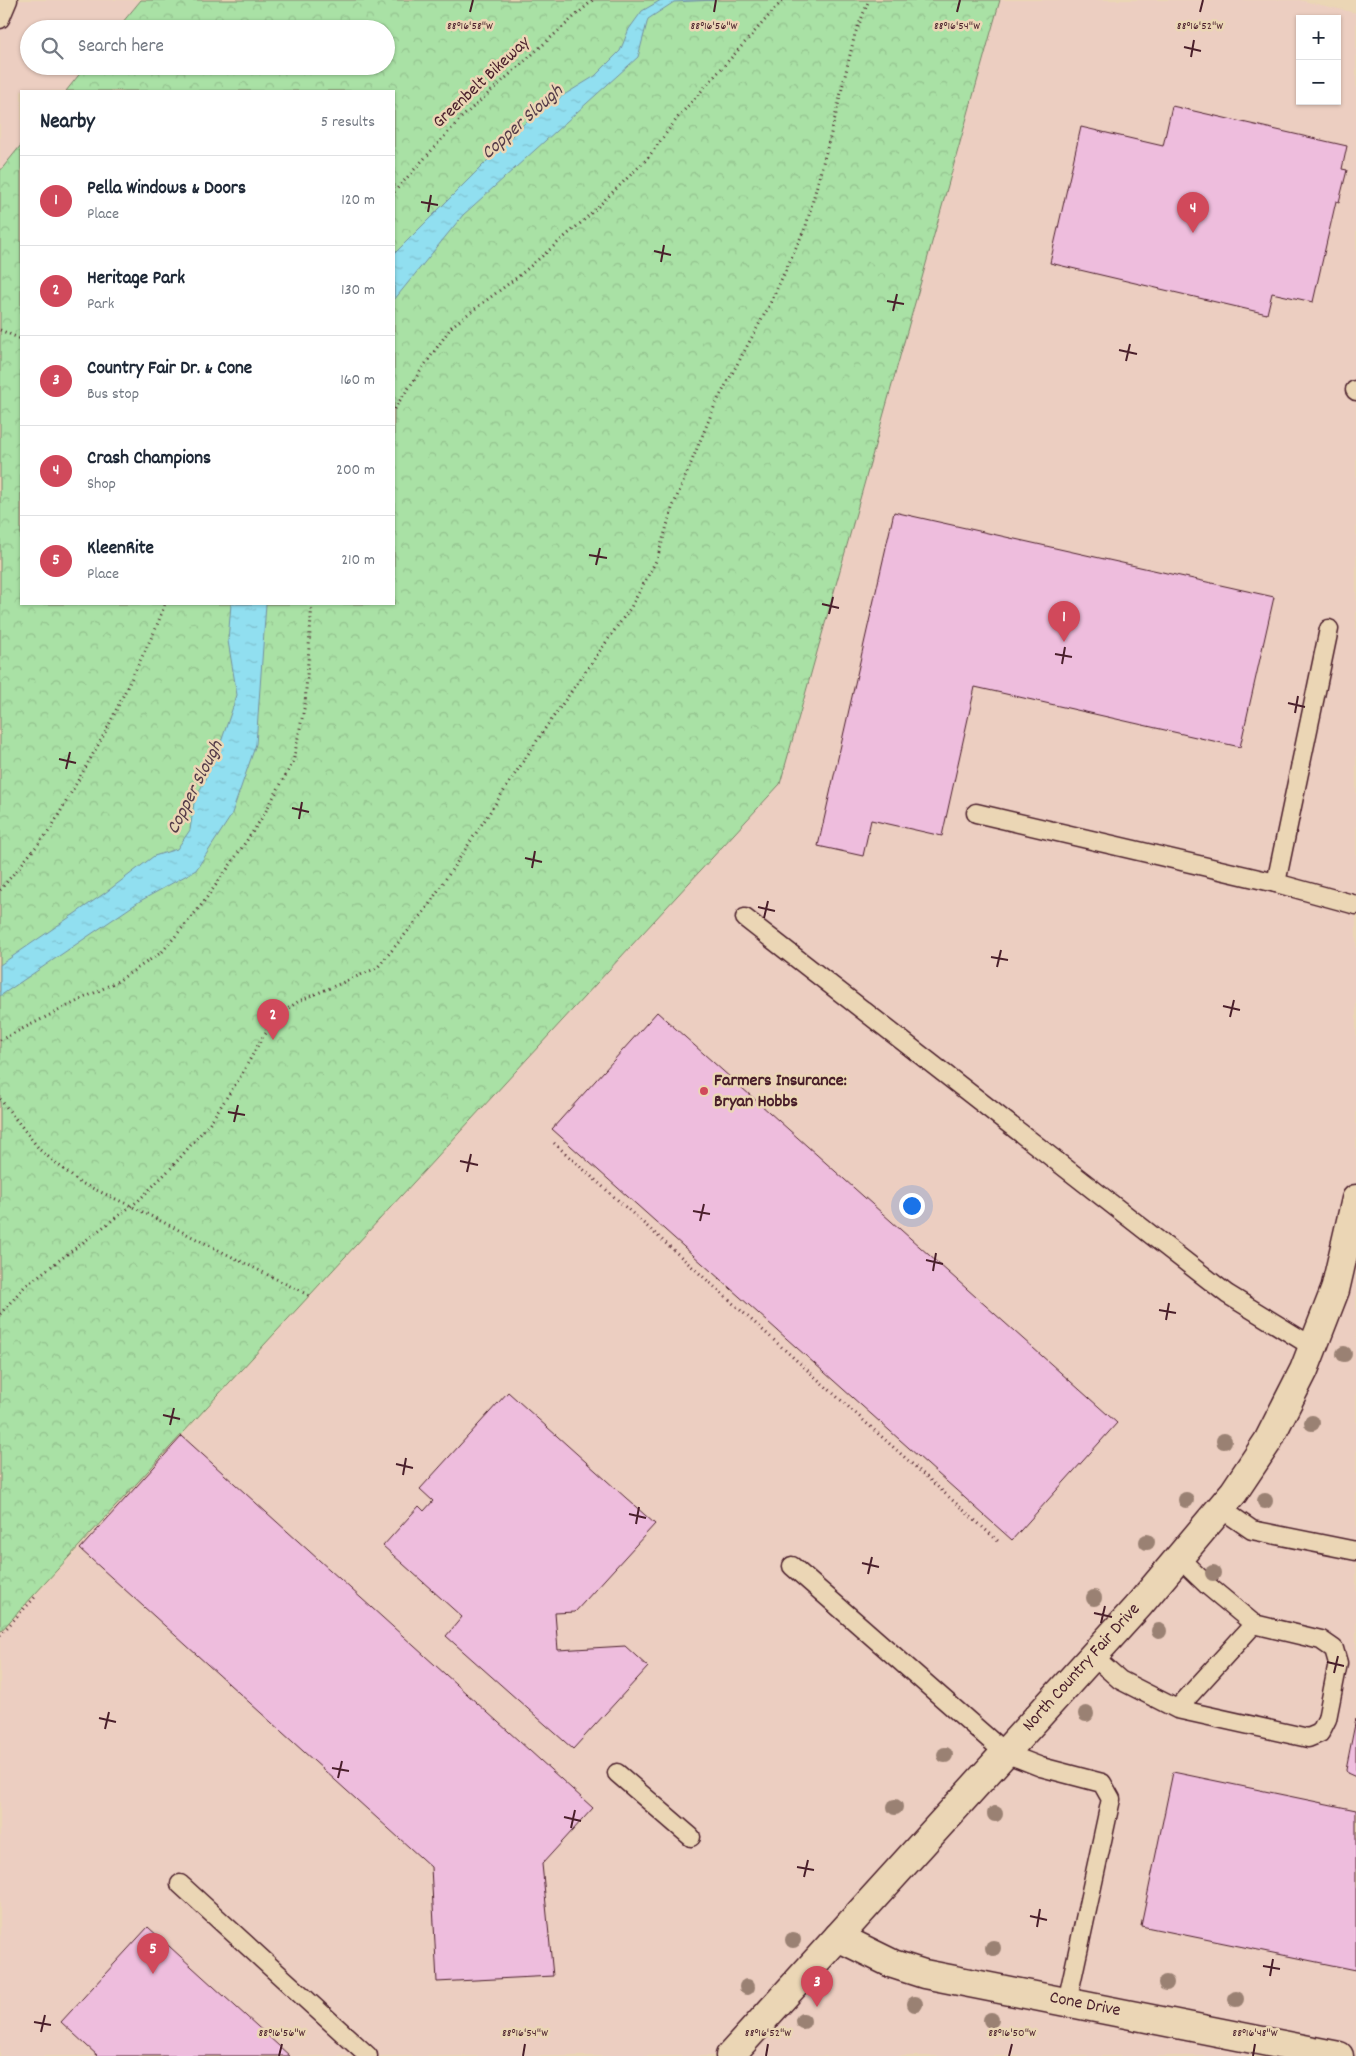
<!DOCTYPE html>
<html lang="en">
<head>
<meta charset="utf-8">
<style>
  :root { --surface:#fff; --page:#f2f2f3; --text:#1f2937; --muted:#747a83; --line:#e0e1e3; --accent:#d1495b }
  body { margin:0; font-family:Dekko,sans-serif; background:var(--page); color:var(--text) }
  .controls { position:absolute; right:15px; top:15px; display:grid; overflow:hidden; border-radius:0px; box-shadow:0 1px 4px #0004 }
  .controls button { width:45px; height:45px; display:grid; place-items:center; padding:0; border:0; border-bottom:1px solid var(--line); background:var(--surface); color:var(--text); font:25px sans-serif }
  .you { position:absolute; left:911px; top:1205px; width:18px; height:18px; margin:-12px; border:4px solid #fff; border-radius:50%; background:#1a73e8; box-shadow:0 0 0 8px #1a73e833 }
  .badge { display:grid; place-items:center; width:32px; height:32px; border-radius:50%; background:var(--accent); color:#fff; font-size:16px; font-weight:700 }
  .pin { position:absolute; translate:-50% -41px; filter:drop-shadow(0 1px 2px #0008) }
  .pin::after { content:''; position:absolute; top:26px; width:18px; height:15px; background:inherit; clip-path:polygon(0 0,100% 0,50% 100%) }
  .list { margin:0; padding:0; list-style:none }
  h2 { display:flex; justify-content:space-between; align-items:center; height:65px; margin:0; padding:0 20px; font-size:21px }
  h2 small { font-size:16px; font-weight:400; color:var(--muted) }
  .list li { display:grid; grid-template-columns:32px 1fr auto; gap:15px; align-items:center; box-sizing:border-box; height:90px; padding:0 20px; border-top:1px solid var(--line) }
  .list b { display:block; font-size:19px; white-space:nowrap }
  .list p { margin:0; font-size:16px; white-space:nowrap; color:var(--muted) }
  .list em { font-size:16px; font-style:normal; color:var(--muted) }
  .icon { flex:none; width:28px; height:28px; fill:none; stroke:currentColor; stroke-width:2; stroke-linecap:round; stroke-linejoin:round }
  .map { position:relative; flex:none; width:1356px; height:2056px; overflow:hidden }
  .search { position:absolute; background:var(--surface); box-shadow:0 1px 4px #0004; left:20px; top:20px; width:375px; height:55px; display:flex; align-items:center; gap:12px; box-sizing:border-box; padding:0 18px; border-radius:28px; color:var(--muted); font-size:19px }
  .panel { position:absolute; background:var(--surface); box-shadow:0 1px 4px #0004; left:20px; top:90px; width:375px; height:515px; border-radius:0px }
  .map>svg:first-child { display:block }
</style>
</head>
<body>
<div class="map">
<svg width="1356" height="2056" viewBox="0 0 1356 2056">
  <defs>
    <pattern id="forest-crowns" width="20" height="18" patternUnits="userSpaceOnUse" patternTransform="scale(1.25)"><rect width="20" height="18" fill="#a9e1a5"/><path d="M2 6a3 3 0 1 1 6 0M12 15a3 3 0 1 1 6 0" fill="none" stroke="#93c18e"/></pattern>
    <pattern id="water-ripples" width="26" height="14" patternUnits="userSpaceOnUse" patternTransform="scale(1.25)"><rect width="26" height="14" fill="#91dff0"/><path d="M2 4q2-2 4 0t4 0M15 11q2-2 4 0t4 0" fill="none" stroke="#7fbfce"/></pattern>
  </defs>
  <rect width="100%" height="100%" fill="#ebd6b5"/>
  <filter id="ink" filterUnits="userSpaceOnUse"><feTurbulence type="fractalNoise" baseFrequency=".02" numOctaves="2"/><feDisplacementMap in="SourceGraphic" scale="10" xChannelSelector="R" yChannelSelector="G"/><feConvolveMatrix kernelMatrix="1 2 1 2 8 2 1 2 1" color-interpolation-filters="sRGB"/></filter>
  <g filter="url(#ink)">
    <g fill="#eccec1" fill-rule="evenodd">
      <polygon points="0,0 141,0 117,29 29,29 29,66 86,66 66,91 21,91 21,145 0,171"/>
      <path d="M1000 0H1299L1356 13V2056H0V1634L780 784ZM1300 19H1337V101H1300Z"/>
    </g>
    <polygon fill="url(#forest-crowns)" stroke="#7a8068" points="141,0 1000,0 780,784 0,1632 0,171 21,145 21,604 394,604 394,91 66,91 86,66 386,66 386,29 117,29"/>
    <g fill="url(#water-ripples)" stroke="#7592a1">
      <polygon points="661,0 715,0 674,2 648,19 638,57 463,215 394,300 394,254 536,112 595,76 620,51 629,29 642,11"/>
      <polygon points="231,604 266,604 256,744 231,816 196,870 140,901 0,996 0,965 105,893 154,856 177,849 190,830 194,803 218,751 237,695 228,641"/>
    </g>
    <g fill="#eebddd" stroke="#4a1f2b">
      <polygon points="1172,106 1347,146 1342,169 1347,170 1339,202 1336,201 1313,302 1272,293 1267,314 1050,263 1081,127 1163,146"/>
      <polygon points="894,512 1274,597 1240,747 975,687 942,836 871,820 863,856 818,846"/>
      <polygon points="657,1012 1117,1423 1012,1540 552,1129"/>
      <polygon points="508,1392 655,1524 575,1612 555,1613 558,1650 625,1646 648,1667 573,1749 446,1636 462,1617 383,1546 419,1506 424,1511 433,1501 420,1489"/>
      <polygon points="182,1436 593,1808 542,1864 553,1976 437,1982 431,1867 80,1549"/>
      <polygon points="1356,1719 1356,1777 1347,1773 1346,1769"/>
      <polygon points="1173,1772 1356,1810 1356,1970 1141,1926"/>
      <polygon points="148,1927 290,2056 98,2056 61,2022"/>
    </g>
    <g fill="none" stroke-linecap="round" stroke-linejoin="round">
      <defs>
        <g id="lane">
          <polyline points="0,19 8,0"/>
          <polyline points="1355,390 1356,391"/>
          <polyline points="976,813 1276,883 1356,905"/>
          <polyline points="1276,883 1329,629"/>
          <polyline points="745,918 1227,1294 1313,1347"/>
          <polyline points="1220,1508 1252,1530 1356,1551"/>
          <polyline points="1179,1558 1207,1585 1254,1624"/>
          <polyline points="792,1566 1005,1753 1041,1767 1102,1783 1111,1799 1067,2002"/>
          <polyline points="1093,1656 1120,1680 1177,1709 1308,1738 1320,1733 1327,1719 1338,1663 1334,1649 1321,1640 1254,1624 1177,1709"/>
          <polyline points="617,1773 691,1837"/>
          <polyline points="180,1884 368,2056"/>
        </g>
        <polyline id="street" points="838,1937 893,1964 924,1974 1339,2056"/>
        <polyline id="secondary" points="730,2056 1140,1604 1234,1492 1268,1441 1304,1370 1335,1290 1356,1199"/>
      </defs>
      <use href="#lane" stroke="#4a1f2b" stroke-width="21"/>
      <use href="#street" stroke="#4a1f2b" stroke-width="31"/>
      <use href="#secondary" stroke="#4a1f2b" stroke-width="31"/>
      <g stroke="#4a1f2b" stroke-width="3" stroke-dasharray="1 4" stroke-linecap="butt">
        <polyline points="394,192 461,118 593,0"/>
        <polyline points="0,330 21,339"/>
        <polyline points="394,409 452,326 519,276 583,221 647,159 679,116 783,0"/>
        <polyline points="0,890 50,830 106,731 156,628 165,604"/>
        <polyline points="0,1040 118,981 162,952 200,907 226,871 262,818 293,762 305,704 312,604"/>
        <polyline points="0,1099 40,1150 79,1182 131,1206 310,1296"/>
        <polyline points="554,1143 998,1541"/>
        <polyline points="0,1314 25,1286 138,1201 172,1167 209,1124 239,1079 262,1038 283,1012 299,1001 377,968 424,912 544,730 631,607 657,559 672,509 715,405 769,306 806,226 833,126 855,34 869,0"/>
        <polyline points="0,1635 37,1595"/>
      </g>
      <use href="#lane" stroke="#ebd6b5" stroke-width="18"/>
      <use href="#street" stroke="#ebd6b5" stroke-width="28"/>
      <use href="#secondary" stroke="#ebd6b5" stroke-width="28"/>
    </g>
    <g fill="#9a8173">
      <circle cx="1344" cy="1354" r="8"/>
      <circle cx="1312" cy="1423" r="8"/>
      <circle cx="1224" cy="1441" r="8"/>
      <circle cx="1186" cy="1500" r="8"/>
      <circle cx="1265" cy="1501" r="8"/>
      <circle cx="1147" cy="1542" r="8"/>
      <circle cx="1213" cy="1573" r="8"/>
      <circle cx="1094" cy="1598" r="8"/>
      <circle cx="1159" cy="1631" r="8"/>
      <circle cx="1086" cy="1714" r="8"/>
      <circle cx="945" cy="1755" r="8"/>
      <circle cx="895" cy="1807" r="8"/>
      <circle cx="995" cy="1814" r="8"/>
      <circle cx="793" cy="1940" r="8"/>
      <circle cx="993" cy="1948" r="8"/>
      <circle cx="1166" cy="1983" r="8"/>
      <circle cx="747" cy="1987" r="8"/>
      <circle cx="1236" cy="1999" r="8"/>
      <circle cx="915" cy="2004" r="8"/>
      <circle cx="991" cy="2020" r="8"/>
      <circle cx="803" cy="2021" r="8"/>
    </g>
  </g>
  <path fill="none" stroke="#4a1f2b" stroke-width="2" d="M470 12 473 0M714 12 716 0M957 12 960 0M1200 12 1203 0M1184 47 1201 51M1191 57 1194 40M421 202 438 205M428 212 431 195M654 251 671 255M661 262 664 245M887 301 904 304M893 311 897 294M1119 350 1137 354M1126 361 1130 344M589 555 607 558M596 565 600 548M822 604 839 608M829 614 833 597M1055 654 1072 657M1062 664 1065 647M1288 703 1305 707M1295 713 1298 696M59 759 76 763M66 769 70 752M292 808 309 812M299 819 302 802M525 858 542 862M532 868 535 851M758 907 775 911M764 918 768 901M991 957 1008 960M997 967 1001 950M1223 1006 1240 1010M1230 1017 1234 1000M228 1112 245 1115M234 1122 238 1105M460 1161 478 1165M467 1172 471 1154M693 1211 710 1214M700 1221 704 1204M926 1260 943 1264M933 1271 936 1253M1159 1310 1176 1313M1166 1320 1169 1303M163 1415 180 1419M170 1425 174 1408M396 1464 413 1468M403 1475 406 1458M629 1514 646 1518M636 1524 639 1507M862 1563 879 1567M868 1574 872 1557M1094 1613 1112 1617M1101 1623 1105 1606M1327 1662 1344 1666M1334 1673 1338 1656M99 1718 116 1722M105 1729 109 1712M332 1768 349 1771M338 1778 342 1761M564 1817 581 1821M571 1828 575 1810M797 1867 814 1870M804 1877 808 1860M1030 1916 1047 1920M1037 1927 1040 1909M1263 1966 1280 1969M1270 1976 1273 1959M34 2022 51 2025M41 2032 45 2015M279 2056 282 2044M523 2056 525 2044M766 2056 768 2044M1009 2056 1012 2044M1253 2056 1255 2044"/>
  <circle fill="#d1495b" stroke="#ebd6b5" stroke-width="2" cx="704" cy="1091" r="5"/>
  <g text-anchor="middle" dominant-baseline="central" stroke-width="5" stroke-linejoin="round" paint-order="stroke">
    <g font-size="18" fill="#4a1f2b" stroke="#ebd6b5">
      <text transform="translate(482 83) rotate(-43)">Greenbelt Bikeway</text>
      <text transform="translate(1082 1668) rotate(-48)">North Country Fair Drive</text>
      <text transform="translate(1085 2005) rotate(11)">Cone Drive</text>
    </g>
    <g font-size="18" font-weight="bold" fill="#4a1f2b" stroke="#ebd6b5" text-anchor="start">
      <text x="714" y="1081">Farmers Insurance:<tspan x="714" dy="21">Bryan Hobbs</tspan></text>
    </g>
    <g font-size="19" font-style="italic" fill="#553c49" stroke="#ebd6b5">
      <text transform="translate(523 123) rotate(-42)">Copper Slough</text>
      <text transform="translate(196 788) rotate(-63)">Copper Slough</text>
    </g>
  </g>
  <g font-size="12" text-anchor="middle" fill="#4a1f2b" stroke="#ebd6b5" stroke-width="5" stroke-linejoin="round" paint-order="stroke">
    <text x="470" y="29">88°16'58"W</text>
    <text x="714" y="29">88°16'56"W</text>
    <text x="957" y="29">88°16'54"W</text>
    <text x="1200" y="29">88°16'52"W</text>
    <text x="282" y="2036">88°16'56"W</text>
    <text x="525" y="2036">88°16'54"W</text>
    <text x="768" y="2036">88°16'52"W</text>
    <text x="1012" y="2036">88°16'50"W</text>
    <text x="1255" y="2036">88°16'48"W</text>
  </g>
</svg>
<div class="controls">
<button>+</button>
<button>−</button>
</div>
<div class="you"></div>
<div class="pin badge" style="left:1064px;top:642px">1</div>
<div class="pin badge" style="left:273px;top:1040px">2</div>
<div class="pin badge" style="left:817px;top:2007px">3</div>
<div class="pin badge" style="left:1193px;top:233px">4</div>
<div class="pin badge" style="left:153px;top:1974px">5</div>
<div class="search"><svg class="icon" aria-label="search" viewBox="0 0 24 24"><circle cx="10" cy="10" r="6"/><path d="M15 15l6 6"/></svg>Search here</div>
<section class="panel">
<h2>Nearby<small>5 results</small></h2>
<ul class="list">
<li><span class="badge">1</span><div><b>Pella Windows &amp; Doors</b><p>Place</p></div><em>120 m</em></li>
<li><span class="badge">2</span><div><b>Heritage Park</b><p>Park</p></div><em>130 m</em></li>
<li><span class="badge">3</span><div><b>Country Fair Dr. &amp; Cone</b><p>Bus stop</p></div><em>160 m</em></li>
<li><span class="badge">4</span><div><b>Crash Champions</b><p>Shop</p></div><em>200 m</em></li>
<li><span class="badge">5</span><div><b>KleenRite</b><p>Place</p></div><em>210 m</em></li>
</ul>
</section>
</div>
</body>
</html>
